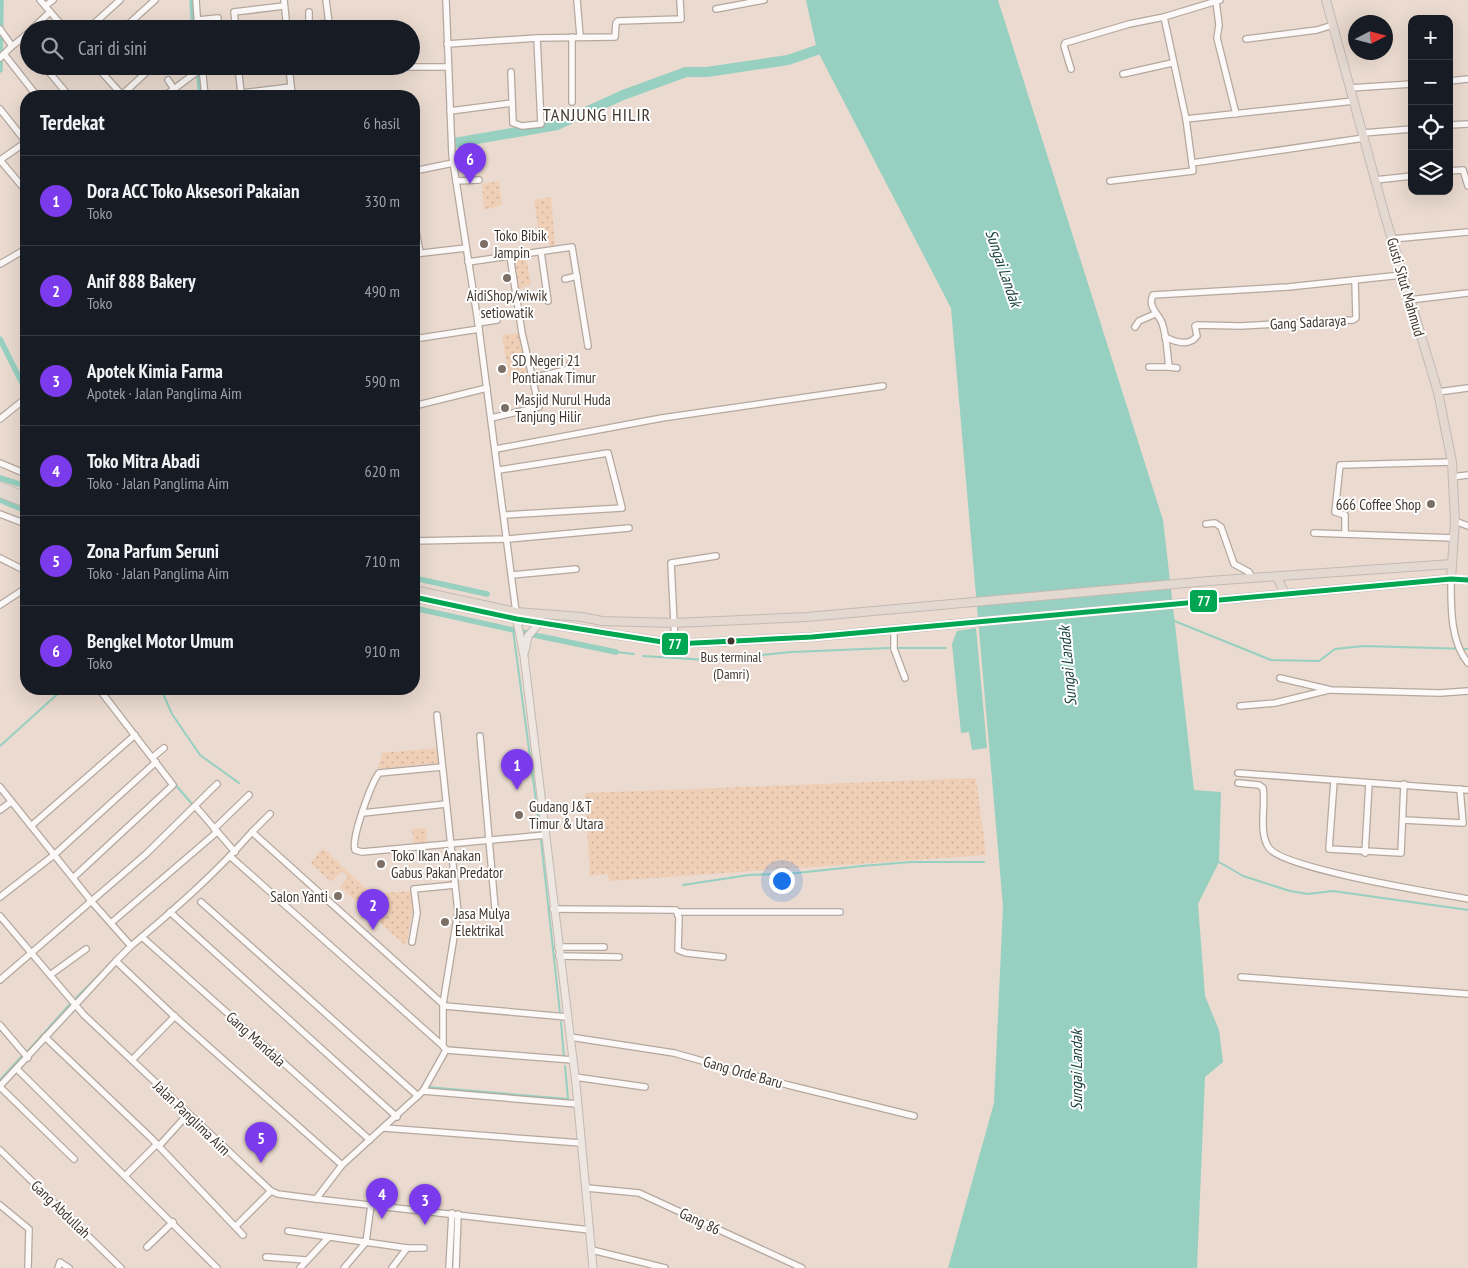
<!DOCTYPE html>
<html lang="id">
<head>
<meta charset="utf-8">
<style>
  :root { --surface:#171b24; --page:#20242c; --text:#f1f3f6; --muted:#9ea1a6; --line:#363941; --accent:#7c3aed }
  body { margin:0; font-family:"PT Sans Narrow",sans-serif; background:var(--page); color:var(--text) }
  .controls { position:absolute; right:15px; top:15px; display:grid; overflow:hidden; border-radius:10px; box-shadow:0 5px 20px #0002 }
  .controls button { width:45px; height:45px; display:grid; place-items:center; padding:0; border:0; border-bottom:1px solid var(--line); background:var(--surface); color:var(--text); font:25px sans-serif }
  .compass { position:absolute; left:1348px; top:15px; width:45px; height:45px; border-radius:50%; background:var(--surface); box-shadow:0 5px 20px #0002; rotate:84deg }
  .you { position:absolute; left:781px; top:880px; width:18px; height:18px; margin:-12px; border:4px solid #fff; border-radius:50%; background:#1a73e8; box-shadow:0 0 0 8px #1a73e833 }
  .badge { display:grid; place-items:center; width:32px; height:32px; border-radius:50%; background:var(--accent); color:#fff; font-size:16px; font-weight:700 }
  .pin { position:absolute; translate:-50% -41px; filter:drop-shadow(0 1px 2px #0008) }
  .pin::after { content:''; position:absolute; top:26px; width:18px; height:15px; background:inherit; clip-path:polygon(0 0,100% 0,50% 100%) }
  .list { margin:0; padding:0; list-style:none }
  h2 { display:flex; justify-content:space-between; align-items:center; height:65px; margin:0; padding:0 20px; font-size:21px }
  h2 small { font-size:16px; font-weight:400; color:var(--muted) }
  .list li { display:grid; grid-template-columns:32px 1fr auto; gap:15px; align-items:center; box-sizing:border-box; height:90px; padding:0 20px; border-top:1px solid var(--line) }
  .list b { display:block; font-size:19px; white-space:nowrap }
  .list p { margin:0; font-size:16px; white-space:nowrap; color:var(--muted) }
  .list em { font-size:16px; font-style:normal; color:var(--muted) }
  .icon { flex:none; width:28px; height:28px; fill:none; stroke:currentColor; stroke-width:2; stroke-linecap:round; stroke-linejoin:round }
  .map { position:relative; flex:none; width:1468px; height:1268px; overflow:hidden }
  .search { position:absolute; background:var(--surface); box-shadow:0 5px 20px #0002; left:20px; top:20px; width:400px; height:55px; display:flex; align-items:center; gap:12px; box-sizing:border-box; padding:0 18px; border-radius:28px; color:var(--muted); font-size:19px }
  .panel { position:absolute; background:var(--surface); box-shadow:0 5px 20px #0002; left:20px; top:90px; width:400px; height:605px; border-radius:20px }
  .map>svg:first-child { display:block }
</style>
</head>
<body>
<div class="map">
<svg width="1468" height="1268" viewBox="0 0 1468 1268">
  <defs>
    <pattern id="grass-dots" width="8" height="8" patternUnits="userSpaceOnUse" patternTransform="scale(1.25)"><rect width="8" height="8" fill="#f0cfb7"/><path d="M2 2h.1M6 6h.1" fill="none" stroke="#cfb29e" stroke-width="1.8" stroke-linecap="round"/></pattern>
  </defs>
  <rect width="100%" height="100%" fill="#eadacf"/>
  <g fill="url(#grass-dots)">
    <polygon points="499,181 502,205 484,210 482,184"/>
    <polygon points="551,197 555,246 550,247 549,241 540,242 534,200"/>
    <polygon points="526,258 531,285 517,289 512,260"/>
    <polygon points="519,333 527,374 509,378 502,335"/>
    <polygon points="436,748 438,763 378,769 382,753"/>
    <polygon points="976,778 986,855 609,881 608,874 590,876 585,793"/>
    <polygon points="426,828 427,844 414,845 412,829"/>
    <polygon points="323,848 372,894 411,891 413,907 406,946 340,887 348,877 342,871 331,882 311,863"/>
  </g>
  <g fill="#97d0c0">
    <polygon points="806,0 998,0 1163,520 1194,790 1221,792 1219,862 1198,904 1205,996 1219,1030 1223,1062 1205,1077 1197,1268 948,1268 994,1103 1003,906 951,308 817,50"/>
    <polygon points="976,628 987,748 972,750 969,732 961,733 952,644 957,631"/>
  </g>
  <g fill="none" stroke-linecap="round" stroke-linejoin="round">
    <g stroke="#97d0c0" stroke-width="2">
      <polyline points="1172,620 1271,660 1319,661 1335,649 1364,646 1468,649"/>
      <polyline points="513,630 540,831"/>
      <polyline points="898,648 946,648"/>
      <polyline points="616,652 634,654"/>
      <polyline points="643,656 707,660"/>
      <polyline points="716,660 791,652 889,648"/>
      <polyline points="161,689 172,714 200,755 239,783"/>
      <polyline points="141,739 150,751"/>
      <polyline points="0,746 63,689"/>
      <polyline points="174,783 192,804"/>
      <polyline points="541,840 560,1013"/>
      <polyline points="1219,862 1243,876 1290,891 1308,894 1333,891 1468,910"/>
      <polyline points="683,885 749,875 797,873 862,866 911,862 984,862"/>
      <polyline points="168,910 180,900"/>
      <polyline points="76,998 101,973"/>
      <polyline points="561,1022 564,1058"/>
      <polyline points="447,1047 489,1051"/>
      <polyline points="26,1053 70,1004"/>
      <polyline points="0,1080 21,1057"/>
      <polyline points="427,1087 568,1099 565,1066"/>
    </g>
    <g stroke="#97d0c0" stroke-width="5.5">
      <polyline points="192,0 194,29"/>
      <polyline points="198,66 201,96"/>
      <polyline points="0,70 1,0"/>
      <polyline points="0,339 26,391"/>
      <polyline points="0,478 26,486"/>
      <polyline points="0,500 26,511"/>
      <polyline points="414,578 487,594"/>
      <polyline points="414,608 527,633"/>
      <polyline points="534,635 616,652"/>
    </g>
    <polyline stroke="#97d0c0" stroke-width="10" points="454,143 557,125 623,95 686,72 707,72 788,60 817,50"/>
    <defs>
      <g id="minor">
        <polyline points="40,0 65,29"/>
        <polyline points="196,0 198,29"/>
        <polyline points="284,0 287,29"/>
        <polyline points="446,0 452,155 479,329 516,612"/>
        <polyline points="577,0 580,36"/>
        <polyline points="1216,1 1219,25 1217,38 1236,114"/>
        <polyline points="45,6 53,0"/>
        <polyline points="716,9 764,0"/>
        <polyline points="198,20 218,18"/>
        <polyline points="309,25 329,23 326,0"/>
        <polyline points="0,29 12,46 0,58"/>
        <polyline points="32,29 50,12"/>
        <polyline points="88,29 120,0"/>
        <polyline points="123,29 155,0"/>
        <polyline points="236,29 234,12 284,6"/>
        <polyline points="295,29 309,26 309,12"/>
        <polyline points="1246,39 1317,30 1333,25"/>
        <polyline points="20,40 29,32"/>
        <polyline points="447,44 537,38 615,37 616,23 618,21 681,19 680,0"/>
        <polyline points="12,46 20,40 29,48"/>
        <polyline points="4,54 37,96"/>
        <polyline points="44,66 69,96"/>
        <polyline points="96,66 123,96"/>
        <polyline points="202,66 205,96"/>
        <polyline points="238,66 241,93 291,87"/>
        <polyline points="289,66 292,96"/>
        <polyline points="382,67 448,67"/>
        <polyline points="1071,69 1064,46 1065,43 1129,24 1164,17"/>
        <polyline points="511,72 513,123 522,126 541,124 537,38"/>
        <polyline points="1123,74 1172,63"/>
        <polyline points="168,80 174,89 202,68"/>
        <polyline points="1449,81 1468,79"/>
        <polyline points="1350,88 1412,84"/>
        <polyline points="122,95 153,66"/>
        <polyline points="164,96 174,89"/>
        <polyline points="572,102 572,37"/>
        <polyline points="0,109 26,142"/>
        <polyline points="450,111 512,103"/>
        <polyline points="1186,119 1354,101"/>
        <polyline points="1449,125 1468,124"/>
        <polyline points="1363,133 1412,129"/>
        <polyline points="0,160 26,191"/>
        <polyline points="0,160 26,142"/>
        <polyline points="1192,163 1364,138"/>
        <polyline points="414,171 453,163"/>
        <polyline points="1449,171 1463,170 1468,186"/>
        <polyline points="1375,180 1412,176"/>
        <polyline points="456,181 479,180"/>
        <polyline points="1110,181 1193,171 1186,119 1164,17 1220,0"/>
        <polyline points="414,220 420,253"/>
        <polyline points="1392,239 1468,232"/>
        <polyline points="541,252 548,301"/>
        <polyline points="414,254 466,248"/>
        <polyline points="468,262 572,247 588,346"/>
        <polyline points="0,264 26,249"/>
        <polyline points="565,279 577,276"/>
        <polyline points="1409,300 1468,293"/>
        <polyline points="478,323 497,320"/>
        <polyline points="1135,327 1139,321 1155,314"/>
        <path d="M1165 337C1175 342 1189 347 1197 336L1195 326 1197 325 1240 326 1353 320 1356 318 1355 280"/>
        <polyline points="414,339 479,329"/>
        <polyline points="1149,367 1169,367"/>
        <path d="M1177 368 1169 367C1167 353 1167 336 1162 323 1159 314 1147 307 1153 295L1288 287 1402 275"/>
        <polyline points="532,378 570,369 570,364"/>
        <polyline points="1438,392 1468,388"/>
        <polyline points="414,406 487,388"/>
        <polyline points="491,418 539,407 522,333 510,256"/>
        <polyline points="0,419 26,398"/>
        <polyline points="496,449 662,418 883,386"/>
        <polyline points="0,463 26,474"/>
        <polyline points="499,470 608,453 622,508 505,515"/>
        <polyline points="1452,477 1468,475"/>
        <polyline points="0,514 26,524"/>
        <polyline points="1455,521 1468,526"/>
        <polyline points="1206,524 1215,523 1221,527 1234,564 1249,572 1252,578"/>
        <polyline points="1314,533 1454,538"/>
        <polyline points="1345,534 1345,515 1335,512 1340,465 1452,462"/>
        <polyline points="414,541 508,539 629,528"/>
        <polyline points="0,558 26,571"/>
        <polyline points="512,575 576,569"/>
        <path d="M1468 580 1451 579C1451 606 1450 641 1468 663"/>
        <polyline points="0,605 26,588"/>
        <polyline points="894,629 894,649 905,678"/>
        <polyline points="675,644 671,563 716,556"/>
        <polyline points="1280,678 1331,690 1440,693 1468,691"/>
        <polyline points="1240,706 1275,703 1329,690"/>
        <polyline points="437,715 458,912 443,1004 443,1046 446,1050"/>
        <polyline points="480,736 495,908"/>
        <polyline points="153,757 164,748"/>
        <path d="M442 767 379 773C371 784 351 838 355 850L362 852 545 835"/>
        <polyline points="1238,773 1468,790"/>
        <polyline points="1334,781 1329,849 1401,853 1404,784"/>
        <path d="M1238 783 1259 785 1263 788C1266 805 1258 833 1269 848 1284 869 1436 893 1468 899"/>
        <path d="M0 787 92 902 131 946C174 910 215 874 252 832L445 1006 567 1017"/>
        <polyline points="196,807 235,852"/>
        <polyline points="0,810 11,802"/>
        <polyline points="363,813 446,804"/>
        <polyline points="1403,820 1463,823 1460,789"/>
        <polyline points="31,826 135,735"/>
        <polyline points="214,829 249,795"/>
        <polyline points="252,832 270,814"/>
        <polyline points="1365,853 1369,783"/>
        <polyline points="231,857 443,1046"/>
        <polyline points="74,877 173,785 99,689"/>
        <polyline points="0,897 54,855 156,762"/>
        <polyline points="201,902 418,1096"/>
        <polyline points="553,909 676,910 679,918 678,950 686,953 723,957"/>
        <polyline points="170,912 397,1117"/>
        <polyline points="677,912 840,912"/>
        <polyline points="0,916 84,1015 271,1191 278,1194 316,1199 590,1230"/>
        <polyline points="111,923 217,832"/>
        <polyline points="142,937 370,1140"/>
        <polyline points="412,942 417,913 414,889 455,885"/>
        <polyline points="558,947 604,947"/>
        <polyline points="559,956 619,957"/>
        <polyline points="116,961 131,946"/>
        <polyline points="50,975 86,949"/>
        <polyline points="1241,977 1468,994"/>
        <polyline points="0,980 146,854 217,784"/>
        <polyline points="0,1025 28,1058"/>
        <polyline points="45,1037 151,1138 243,1235"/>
        <polyline points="570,1037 674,1053 788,1085 914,1116"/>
        <polyline points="446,1050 573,1060"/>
        <polyline points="132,1060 175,1016"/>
        <polyline points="17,1069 217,1268"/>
        <polyline points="575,1077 645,1087"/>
        <polyline points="0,1086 116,961 173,1015 342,1165"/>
        <polyline points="0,1087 74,1159"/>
        <polyline points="423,1091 577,1104"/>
        <polyline points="384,1128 581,1143"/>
        <polyline points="159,1146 188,1114"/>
        <polyline points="0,1150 121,1268"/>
        <polyline points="125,1176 157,1144"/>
        <polyline points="587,1188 639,1193 802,1268"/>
        <polyline points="316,1199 342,1165 423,1091 446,1050"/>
        <polyline points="0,1205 29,1229 28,1268"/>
        <polyline points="236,1226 271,1191"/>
        <polyline points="288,1231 407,1248 424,1248"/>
        <polyline points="147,1247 173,1222"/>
        <polyline points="592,1250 665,1268"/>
        <polyline points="266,1257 306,1260"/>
        <polyline points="58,1268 60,1262 69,1268"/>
        <polyline points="300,1268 329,1237"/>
        <polyline points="344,1268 366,1242 371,1205"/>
        <polyline points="392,1268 407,1248"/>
        <polyline points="449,1268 452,1213"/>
        <polyline points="456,1268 458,1214"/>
      </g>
      <g id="major">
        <polyline points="516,616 524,656 576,1084 593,1268"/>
        <polyline points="525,651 528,636 541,621"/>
      </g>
      <g id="highway">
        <polyline points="0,486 26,497"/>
        <polyline points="0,493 26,503"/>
        <polyline points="1277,577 1285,594"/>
        <polyline points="414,590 516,612 582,617 602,621 674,623 807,617 1209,581 1452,564"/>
        <polyline points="414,597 517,619 675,644 812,637 1451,579 1455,521 1452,462 1438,392 1385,216 1326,0"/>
      </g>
    </defs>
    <use href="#minor" stroke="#b4a89f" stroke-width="8"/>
    <use href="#major" stroke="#c3bab4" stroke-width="9"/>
    <use href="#highway" stroke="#c3bab4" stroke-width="10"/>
    <use href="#minor" stroke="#fcf9f8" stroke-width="5.5"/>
    <use href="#major" stroke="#eee6e0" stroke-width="7"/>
    <use href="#highway" stroke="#e4d9d1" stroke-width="8"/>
    <defs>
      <polyline id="bus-1" points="414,597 517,619 675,644 812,637 1451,579 1468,580"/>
    </defs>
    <use href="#bus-1" stroke="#fff" stroke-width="9"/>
    <use href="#bus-1" stroke="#00a651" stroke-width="5"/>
  </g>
  <g fill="#7c6f66" stroke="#fff" stroke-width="2">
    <circle cx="484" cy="244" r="5"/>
    <circle cx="507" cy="278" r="5"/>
    <circle cx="502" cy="369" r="5"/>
    <circle cx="505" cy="408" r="5"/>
    <circle cx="1431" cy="504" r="5"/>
    <circle cx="519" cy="815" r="5"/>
    <circle cx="381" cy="864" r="5"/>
    <circle cx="338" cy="896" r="5"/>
    <circle cx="445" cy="922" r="5"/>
  </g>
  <circle fill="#41362d" stroke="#fff" stroke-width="2" cx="731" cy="641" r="4.5"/>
  <g text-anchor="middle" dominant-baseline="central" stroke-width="4" stroke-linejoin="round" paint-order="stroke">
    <g font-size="14" fill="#41362d" stroke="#fff">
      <text x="731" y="657">Bus terminal<tspan x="731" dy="17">(Damri)</tspan></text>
    </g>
    <g font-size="15" fill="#41362d" stroke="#fff" text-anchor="start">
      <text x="494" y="235">Toko Bibik<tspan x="494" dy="17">Jampin</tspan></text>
      <text x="507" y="295" text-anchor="middle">AidiShop/wiwik<tspan x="507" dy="17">setiowatik</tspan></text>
      <text x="512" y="360">SD Negeri 21<tspan x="512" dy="17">Pontianak Timur</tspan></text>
      <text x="515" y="399">Masjid Nurul Huda<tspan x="515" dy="17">Tanjung Hilir</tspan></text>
      <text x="1421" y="504" text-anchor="end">666 Coffee Shop</text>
      <text x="529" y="806">Gudang J&amp;T<tspan x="529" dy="17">Timur &amp; Utara</tspan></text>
      <text x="391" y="855">Toko Ikan Anakan<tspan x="391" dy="17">Gabus Pakan Predator</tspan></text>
      <text x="328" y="896" text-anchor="end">Salon Yanti</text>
      <text x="455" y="913">Jasa Mulya<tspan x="455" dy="17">Elektrikal</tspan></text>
    </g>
    <g font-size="15" fill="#41362d" stroke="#fff">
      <text transform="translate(1406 287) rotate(74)">Gusti Situt Mahmud</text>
      <text transform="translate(1308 322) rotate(-3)">Gang Sadaraya</text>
      <text transform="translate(256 1039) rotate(42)">Gang Mandala</text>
      <text transform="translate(743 1072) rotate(16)">Gang Orde Baru</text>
      <text transform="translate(192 1118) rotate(44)">Jalan Panglima Aim</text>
      <text transform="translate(61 1209) rotate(44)">Gang Abdullah</text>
      <text transform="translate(700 1221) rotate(25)">Gang 86</text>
    </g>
    <g font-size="16" font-style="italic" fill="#1c443c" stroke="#fff">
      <text transform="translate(1004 268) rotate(71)">Sungai Landak</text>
      <text transform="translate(1067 666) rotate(-95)">Sungai Landak</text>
      <text transform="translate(1076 1070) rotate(-90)">Sungai Landak</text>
    </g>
    <g font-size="18" letter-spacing="1" fill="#41362d" stroke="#fff">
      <text x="597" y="114">TANJUNG HILIR</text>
    </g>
  </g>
  <g stroke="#fff" stroke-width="2">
    <rect x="1189" y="589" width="29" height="24" rx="5" fill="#00a651"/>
    <rect x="661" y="632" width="28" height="24" rx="5" fill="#00a651"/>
  </g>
  <g font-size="14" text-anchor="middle" font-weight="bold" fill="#fff">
    <text x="1204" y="606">77</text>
    <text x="675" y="649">77</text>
  </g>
</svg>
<div class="controls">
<button>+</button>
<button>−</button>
<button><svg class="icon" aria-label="locate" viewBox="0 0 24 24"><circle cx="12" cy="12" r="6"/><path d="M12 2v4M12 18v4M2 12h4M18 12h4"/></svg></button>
<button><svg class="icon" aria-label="layers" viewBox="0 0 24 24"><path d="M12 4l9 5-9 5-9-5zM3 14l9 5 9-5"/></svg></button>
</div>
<svg class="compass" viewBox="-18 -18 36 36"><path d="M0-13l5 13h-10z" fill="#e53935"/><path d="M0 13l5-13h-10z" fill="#9ea1a6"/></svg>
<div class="you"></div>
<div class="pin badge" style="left:517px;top:790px">1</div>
<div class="pin badge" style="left:373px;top:930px">2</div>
<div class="pin badge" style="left:425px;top:1225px">3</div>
<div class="pin badge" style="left:382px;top:1219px">4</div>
<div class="pin badge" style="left:261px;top:1163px">5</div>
<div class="pin badge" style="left:470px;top:184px">6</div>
<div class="search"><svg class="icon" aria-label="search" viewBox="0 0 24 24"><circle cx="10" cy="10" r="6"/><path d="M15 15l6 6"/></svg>Cari di sini</div>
<section class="panel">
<h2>Terdekat<small>6 hasil</small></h2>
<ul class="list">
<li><span class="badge">1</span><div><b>Dora ACC Toko Aksesori Pakaian</b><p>Toko</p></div><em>330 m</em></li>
<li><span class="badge">2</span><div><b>Anif 888 Bakery</b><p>Toko</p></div><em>490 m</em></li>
<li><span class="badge">3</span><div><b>Apotek Kimia Farma</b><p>Apotek · Jalan Panglima Aim</p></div><em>590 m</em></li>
<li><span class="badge">4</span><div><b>Toko Mitra Abadi</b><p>Toko · Jalan Panglima Aim</p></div><em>620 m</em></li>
<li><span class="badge">5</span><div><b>Zona Parfum Seruni</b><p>Toko · Jalan Panglima Aim</p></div><em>710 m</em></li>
<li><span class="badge">6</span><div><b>Bengkel Motor Umum</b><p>Toko</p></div><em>910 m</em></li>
</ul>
</section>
</div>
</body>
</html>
